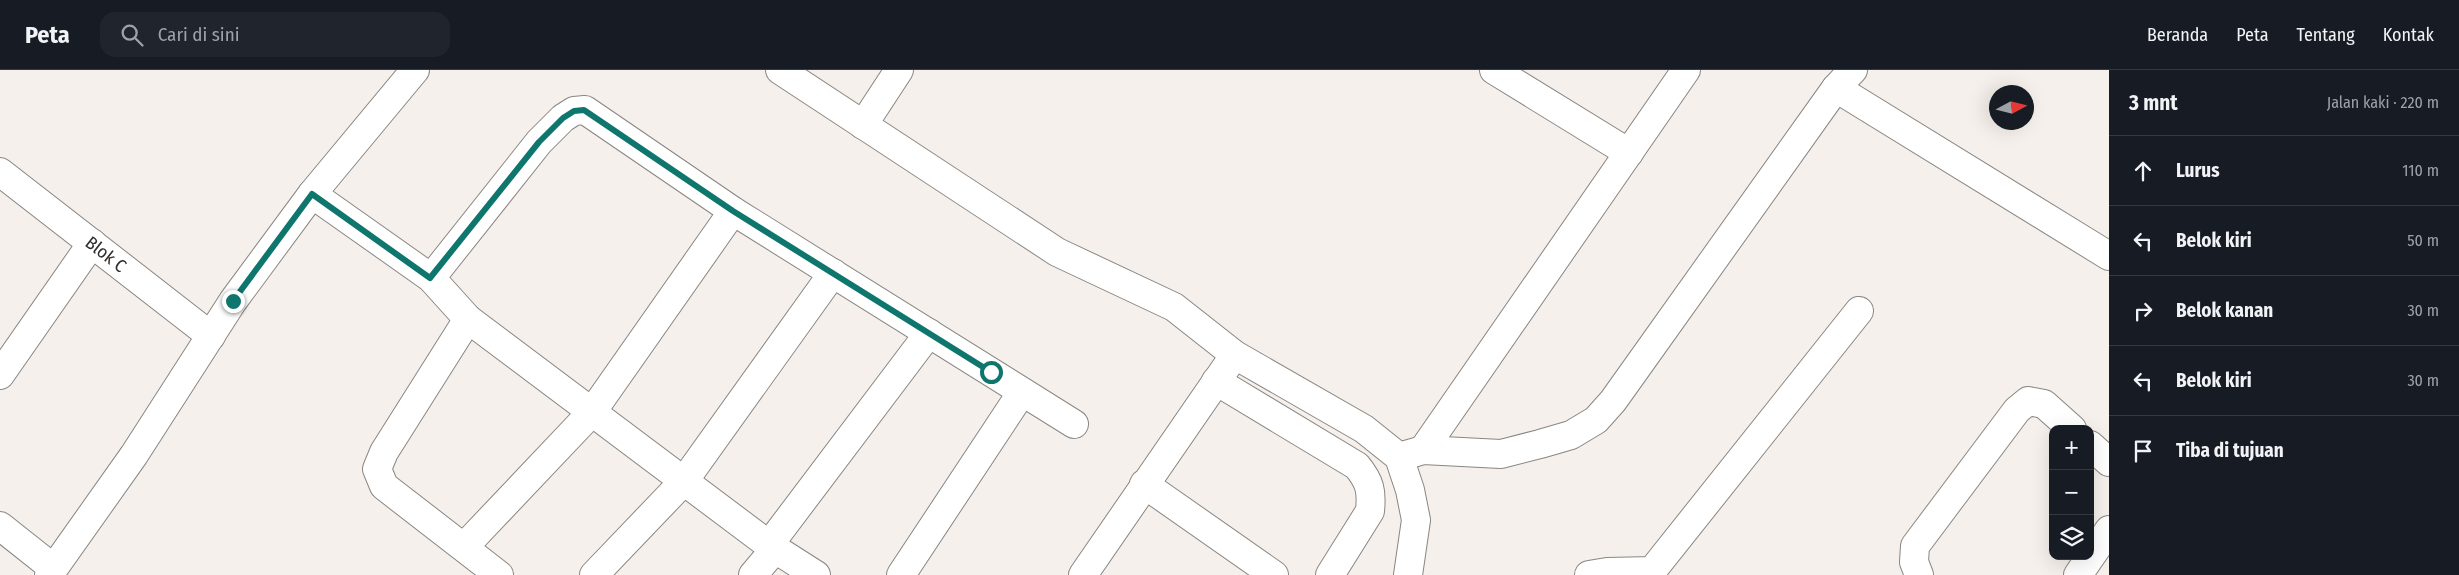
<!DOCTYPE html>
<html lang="id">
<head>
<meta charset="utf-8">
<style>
  :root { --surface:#171b24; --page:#20242c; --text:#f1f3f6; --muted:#9ea1a6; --line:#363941 }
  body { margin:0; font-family:"Fira Sans Condensed",sans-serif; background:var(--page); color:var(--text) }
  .controls { position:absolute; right:15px; bottom:15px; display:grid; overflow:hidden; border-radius:10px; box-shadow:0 5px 20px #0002 }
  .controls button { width:45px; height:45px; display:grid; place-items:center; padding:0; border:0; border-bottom:1px solid var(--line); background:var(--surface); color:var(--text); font:25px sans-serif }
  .compass { position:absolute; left:1989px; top:15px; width:45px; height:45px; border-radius:50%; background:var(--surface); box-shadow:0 5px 20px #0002; rotate:83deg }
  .stop { position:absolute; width:15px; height:15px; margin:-11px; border:4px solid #0f766e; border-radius:50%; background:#fff }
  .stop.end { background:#0f766e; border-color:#fff; box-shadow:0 1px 5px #0008 }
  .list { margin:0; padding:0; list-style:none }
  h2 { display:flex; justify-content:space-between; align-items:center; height:65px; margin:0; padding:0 20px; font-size:21px }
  h2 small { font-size:16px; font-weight:400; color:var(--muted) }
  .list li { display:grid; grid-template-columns:32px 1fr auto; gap:15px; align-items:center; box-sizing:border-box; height:70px; padding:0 20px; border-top:1px solid var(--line) }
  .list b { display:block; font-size:19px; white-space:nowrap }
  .list em { font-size:16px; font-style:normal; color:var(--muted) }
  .icon { flex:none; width:28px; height:28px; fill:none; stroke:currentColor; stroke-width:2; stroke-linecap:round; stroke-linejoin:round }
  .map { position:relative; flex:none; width:2109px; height:505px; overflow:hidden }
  header { display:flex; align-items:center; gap:30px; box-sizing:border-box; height:70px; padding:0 25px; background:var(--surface); border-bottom:1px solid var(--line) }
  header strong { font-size:24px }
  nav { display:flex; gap:28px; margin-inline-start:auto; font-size:18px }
  .search { width:350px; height:45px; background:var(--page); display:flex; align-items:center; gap:12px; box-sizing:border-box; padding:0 18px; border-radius:15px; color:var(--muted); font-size:19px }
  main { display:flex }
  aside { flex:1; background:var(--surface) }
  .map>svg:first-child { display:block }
</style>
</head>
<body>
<header>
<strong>Peta</strong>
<div class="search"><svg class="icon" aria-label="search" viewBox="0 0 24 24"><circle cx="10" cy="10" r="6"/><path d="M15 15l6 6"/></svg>Cari di sini</div>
<nav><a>Beranda</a><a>Peta</a><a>Tentang</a><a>Kontak</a></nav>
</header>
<main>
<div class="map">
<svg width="2109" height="505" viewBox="0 0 2109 505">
  <rect width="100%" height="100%" fill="#f5f0eb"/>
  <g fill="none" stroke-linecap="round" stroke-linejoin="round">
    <defs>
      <g id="minor">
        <polyline points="780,0 1057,182 1174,237 1235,285 1364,359 1399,387 1410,420 1416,450 1408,505"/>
        <polyline points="1494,0 1629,83"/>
        <polyline points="1836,18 2109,186"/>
        <polyline points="863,55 899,0"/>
        <path id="s1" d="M0 102 211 266"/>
        <polyline points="312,124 431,208 468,249 769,475 816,505"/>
        <polyline points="431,208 539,72 563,48 574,41 585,40 733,141 1074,354"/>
        <polyline points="468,249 384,382 377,399 384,416 499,505"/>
        <polyline points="0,305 92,173"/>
        <path d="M1216 311 1357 396C1370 412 1372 421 1370 441L1330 505"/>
        <polyline points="2090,375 2109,392"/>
        <polyline points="1423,380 1686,0"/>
        <polyline points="1399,387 1423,380 1501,384 1540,374 1571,365 1596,350 1613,331 1836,18 1853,0"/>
        <polyline points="1144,414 1274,505"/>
        <polyline points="0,456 53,498"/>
        <polyline points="769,475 929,263"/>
        <polyline points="464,477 592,342 733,141"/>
        <polyline points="49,505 134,385 233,231 312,124 415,0"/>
        <polyline points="594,505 684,411 833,203"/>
        <polyline points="753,505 775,479"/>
        <polyline points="901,505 1022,322"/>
        <polyline points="1083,505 1227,296"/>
        <polyline points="1589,505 1607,502 1652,501 1859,241"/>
        <polyline points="1919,505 1914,492 1915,476 2017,340 2028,331 2044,334 2072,359"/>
        <polyline points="2078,505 2109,460"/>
      </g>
    </defs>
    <use href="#minor" stroke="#8a8682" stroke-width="30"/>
    <use href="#minor" stroke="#fff" stroke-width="28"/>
  </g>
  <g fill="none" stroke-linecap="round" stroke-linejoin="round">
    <polyline stroke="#0f766e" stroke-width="6" points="233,231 312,124 430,208 539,72 563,48 574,41 584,40 733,141 991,302"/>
  </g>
  <g text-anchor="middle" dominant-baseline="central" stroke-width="4.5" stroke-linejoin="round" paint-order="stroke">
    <g font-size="18" fill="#2f2d2b" stroke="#f5f0eb">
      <text stroke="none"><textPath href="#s1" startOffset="134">Blok C</textPath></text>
    </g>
  </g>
</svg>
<div class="controls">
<button>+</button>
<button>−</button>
<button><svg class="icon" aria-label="layers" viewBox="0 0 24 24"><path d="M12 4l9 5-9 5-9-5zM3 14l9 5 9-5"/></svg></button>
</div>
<svg class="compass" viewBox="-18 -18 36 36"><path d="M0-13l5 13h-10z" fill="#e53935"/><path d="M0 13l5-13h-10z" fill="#9ea1a6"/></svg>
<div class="stop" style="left:991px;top:302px"></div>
<div class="stop end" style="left:233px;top:231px"></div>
</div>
<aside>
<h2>3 mnt<small>Jalan kaki · 220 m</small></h2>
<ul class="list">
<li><svg class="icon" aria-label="ahead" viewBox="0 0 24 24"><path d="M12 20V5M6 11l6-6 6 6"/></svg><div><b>Lurus</b></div><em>110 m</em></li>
<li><svg class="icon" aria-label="left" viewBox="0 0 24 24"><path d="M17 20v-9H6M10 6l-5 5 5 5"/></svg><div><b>Belok kiri</b></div><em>50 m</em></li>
<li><svg class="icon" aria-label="right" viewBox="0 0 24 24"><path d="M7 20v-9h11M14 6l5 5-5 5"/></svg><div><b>Belok kanan</b></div><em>30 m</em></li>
<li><svg class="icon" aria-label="left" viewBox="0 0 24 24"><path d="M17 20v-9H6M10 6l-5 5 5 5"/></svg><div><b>Belok kiri</b></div><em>30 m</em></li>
<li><svg class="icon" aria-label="arrive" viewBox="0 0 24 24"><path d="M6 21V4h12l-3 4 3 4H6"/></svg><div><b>Tiba di tujuan</b></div></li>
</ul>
</aside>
</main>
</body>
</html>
